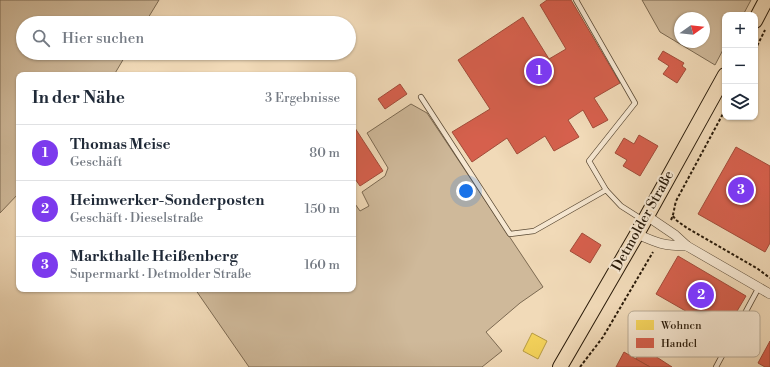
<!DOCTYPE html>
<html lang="de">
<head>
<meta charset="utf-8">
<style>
  :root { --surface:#fff; --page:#f6f6f7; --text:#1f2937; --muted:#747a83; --line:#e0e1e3; --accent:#7c3aed }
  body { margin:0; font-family:"Libre Bodoni",serif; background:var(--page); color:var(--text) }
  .controls { position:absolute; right:12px; top:12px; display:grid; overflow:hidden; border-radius:8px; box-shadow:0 1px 3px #0004 }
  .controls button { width:36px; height:36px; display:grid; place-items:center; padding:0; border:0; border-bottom:1px solid var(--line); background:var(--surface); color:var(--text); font:20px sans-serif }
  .compass { position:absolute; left:674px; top:12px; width:36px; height:36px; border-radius:50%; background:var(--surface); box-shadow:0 1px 3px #0004; rotate:75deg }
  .you { position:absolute; left:466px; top:191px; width:14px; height:14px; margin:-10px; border:3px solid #fff; border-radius:50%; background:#1a73e8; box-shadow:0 0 0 6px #1a73e833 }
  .badge { display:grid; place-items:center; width:26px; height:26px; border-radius:50%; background:var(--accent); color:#fff; font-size:13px; font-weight:700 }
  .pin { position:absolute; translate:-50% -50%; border:2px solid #fff; box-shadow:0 1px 4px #0006 }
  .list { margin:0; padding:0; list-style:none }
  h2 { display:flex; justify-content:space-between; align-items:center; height:52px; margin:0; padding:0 16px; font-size:17px }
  h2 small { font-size:13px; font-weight:400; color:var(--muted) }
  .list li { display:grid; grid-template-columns:26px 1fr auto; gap:12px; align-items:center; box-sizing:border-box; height:56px; padding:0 16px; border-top:1px solid var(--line) }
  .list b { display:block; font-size:15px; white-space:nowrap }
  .list p { margin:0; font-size:13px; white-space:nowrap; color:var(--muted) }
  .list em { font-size:13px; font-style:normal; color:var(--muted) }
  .icon { flex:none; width:22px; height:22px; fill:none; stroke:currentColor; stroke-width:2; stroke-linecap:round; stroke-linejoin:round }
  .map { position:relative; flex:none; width:770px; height:367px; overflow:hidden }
  .search { position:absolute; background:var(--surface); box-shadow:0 1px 3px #0004; left:16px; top:16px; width:340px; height:44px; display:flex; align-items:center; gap:10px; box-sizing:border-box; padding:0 14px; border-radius:22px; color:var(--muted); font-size:15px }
  .panel { position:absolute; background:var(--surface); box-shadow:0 1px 3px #0004; left:16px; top:72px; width:340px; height:220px; border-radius:8px }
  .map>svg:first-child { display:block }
</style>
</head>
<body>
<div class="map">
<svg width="770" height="367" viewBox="0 0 770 367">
  <rect width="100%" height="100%" fill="#f1dab8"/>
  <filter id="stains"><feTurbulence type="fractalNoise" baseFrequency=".005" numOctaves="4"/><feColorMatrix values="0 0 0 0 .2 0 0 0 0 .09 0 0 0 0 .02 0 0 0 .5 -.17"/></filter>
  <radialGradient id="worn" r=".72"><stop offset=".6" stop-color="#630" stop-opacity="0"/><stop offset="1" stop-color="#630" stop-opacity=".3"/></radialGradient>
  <g fill="#cfb99a" stroke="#7c6a52" fill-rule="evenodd">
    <polygon points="0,0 159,0 145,23 23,23 23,53 127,53 114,75 19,75 19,193 0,213"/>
    <path d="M642 0H751L743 15H725V46L715 65 660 32ZM680 18H704V42H680Z"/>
    <polygon points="411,104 427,113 543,287 520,303 486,332 502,351 482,367 249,367 195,289 353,289 353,201 360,211 369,206 362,192 385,176 388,168 367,133"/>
  </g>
  <polygon fill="#f6d55c" stroke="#b89d43" points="532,333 547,341 538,359 523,351"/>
  <g fill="#d6604d" stroke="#a24b39">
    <polygon points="547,0 571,0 620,83 594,98 608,120 593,128 583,110 568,120 579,137 554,151 545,136 517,154 507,138 472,162 452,132 490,109 458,60 523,17 549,59 566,49 540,5"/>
    <polygon points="663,51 684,63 682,66 686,69 677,83 663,74 669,66 658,59"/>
    <polygon points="400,84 407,94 385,109 378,99"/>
    <polygon points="353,125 383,171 360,186 353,176"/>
    <polygon points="639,135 658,146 640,176 623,166 627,160 615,153 624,138 634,144"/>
    <polygon points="736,147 770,166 770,243 765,252 698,214"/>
    <polygon points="582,233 601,245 590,263 570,251"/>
    <polygon points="678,256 746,296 724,333 656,294"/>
    <polygon points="770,341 770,367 765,367 758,363"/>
    <polygon points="640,351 655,356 672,367 650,367 636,359"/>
    <polygon points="624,352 636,359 650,367 616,367"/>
  </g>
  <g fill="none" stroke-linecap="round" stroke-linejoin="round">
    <defs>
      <g id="service">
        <polyline points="576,0 635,103 589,161 606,190"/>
        <polyline points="421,97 510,234 534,231 606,190 621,206 643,220"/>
        <polyline points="716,367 759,287"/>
      </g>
      <g id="minor">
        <polyline points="647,216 675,235 687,246 770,294"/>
        <path d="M637 234C657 243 664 246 687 246"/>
      </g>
      <g id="primary">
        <polyline points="755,21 766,0"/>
        <polyline points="560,367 637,234 725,75"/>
      </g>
    </defs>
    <use href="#service" stroke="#5b4a35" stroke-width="6"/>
    <use href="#minor" stroke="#5b4a35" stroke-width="10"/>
    <use href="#primary" stroke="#291a09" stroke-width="16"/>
    <g stroke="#291a09" stroke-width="2" stroke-dasharray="3 2" stroke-linecap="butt">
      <polyline points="755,50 765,30"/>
      <polyline points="673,216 676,220 687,228 758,269 770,278"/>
      <path d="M671 220C674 214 674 208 676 201L725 110"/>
      <polyline points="580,367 603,337 653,252"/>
    </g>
    <use href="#service" stroke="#f6e7d1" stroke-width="4.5"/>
    <use href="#minor" stroke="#f6e7d1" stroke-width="9"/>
    <use href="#primary" stroke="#f1dab8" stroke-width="14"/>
  </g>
  <g text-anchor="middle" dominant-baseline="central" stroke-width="4" stroke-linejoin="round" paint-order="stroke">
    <g font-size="14" fill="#291a09" stroke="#f6e7d1">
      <text transform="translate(643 221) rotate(-61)">Detmolder Straße</text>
    </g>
  </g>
  <rect x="628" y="311" width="132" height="46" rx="6" fill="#f6e7d1" stroke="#b8aa95" stroke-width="1"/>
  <rect x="636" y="320" width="18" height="10" fill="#f6d55c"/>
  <rect x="636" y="338" width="18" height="10" fill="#d6604d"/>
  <g font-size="11" fill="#291a09">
    <text x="661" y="329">Wohnen</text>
    <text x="661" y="347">Handel</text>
  </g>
  <rect width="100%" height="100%" filter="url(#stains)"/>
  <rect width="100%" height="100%" fill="url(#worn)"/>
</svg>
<div class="controls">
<button>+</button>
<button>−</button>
<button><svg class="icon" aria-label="layers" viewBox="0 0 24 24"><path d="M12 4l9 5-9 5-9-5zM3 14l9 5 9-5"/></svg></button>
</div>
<svg class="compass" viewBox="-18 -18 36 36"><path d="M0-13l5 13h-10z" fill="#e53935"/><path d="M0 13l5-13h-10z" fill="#747a83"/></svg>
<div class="you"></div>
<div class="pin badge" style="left:539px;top:71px">1</div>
<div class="pin badge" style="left:701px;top:295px">2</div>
<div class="pin badge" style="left:741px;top:190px">3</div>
<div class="search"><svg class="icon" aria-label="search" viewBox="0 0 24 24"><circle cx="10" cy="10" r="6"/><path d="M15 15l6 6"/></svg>Hier suchen</div>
<section class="panel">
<h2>In der Nähe<small>3 Ergebnisse</small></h2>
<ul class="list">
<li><span class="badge">1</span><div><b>Thomas Meise</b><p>Geschäft</p></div><em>80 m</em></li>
<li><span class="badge">2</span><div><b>Heimwerker-Sonderposten</b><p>Geschäft · Dieselstraße</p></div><em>150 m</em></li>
<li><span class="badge">3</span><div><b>Markthalle Heißenberg</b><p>Supermarkt · Detmolder Straße</p></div><em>160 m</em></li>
</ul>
</section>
</div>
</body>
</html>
